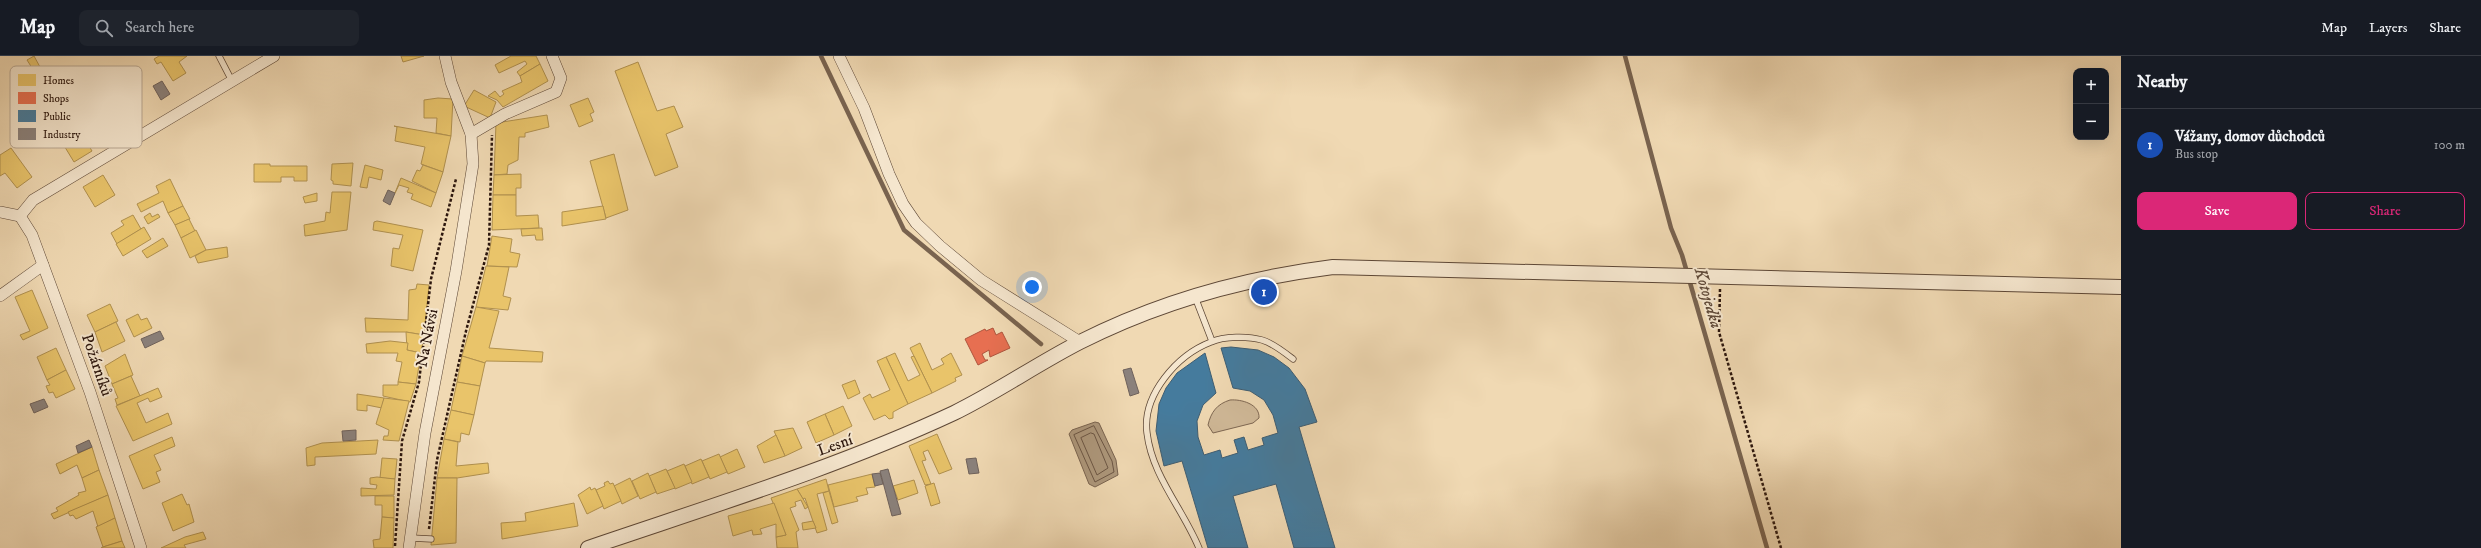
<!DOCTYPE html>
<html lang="en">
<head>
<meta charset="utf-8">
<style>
  :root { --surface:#171b24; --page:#20242c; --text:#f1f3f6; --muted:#9ea1a6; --line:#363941; --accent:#db2777 }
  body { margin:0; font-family:"IM FELL DW Pica",serif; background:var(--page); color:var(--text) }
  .controls { position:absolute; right:12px; top:12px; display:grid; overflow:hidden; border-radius:8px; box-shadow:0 4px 16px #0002 }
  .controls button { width:36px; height:36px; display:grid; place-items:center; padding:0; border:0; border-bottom:1px solid var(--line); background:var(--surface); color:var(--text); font:20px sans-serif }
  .you { position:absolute; left:1032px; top:231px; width:14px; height:14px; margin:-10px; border:3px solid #fff; border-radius:50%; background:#1a73e8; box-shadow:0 0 0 6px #1a73e833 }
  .badge { display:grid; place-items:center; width:26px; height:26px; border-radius:50%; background:var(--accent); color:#fff; font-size:13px; font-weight:700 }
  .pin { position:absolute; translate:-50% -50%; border:2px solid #fff; box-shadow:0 1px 4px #0006 }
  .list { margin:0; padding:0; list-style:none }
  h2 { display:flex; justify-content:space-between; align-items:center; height:52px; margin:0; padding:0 16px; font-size:17px }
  h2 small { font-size:13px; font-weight:400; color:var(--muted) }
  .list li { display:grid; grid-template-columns:26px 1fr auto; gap:12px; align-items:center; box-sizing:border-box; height:72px; padding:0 16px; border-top:1px solid var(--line) }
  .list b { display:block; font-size:15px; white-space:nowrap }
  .list p { margin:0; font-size:13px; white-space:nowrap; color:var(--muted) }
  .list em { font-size:13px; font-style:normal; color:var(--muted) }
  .actions { display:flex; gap:8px; padding:12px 16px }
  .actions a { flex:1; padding:9px 0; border:1px solid var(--accent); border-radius:8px; text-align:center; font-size:14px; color:var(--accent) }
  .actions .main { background:var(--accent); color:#fff }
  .icon { flex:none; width:22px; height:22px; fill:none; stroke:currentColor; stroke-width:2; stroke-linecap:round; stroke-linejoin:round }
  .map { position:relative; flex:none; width:2121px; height:492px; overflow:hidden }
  header { display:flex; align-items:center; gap:24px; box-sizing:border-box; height:56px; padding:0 20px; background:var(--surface); border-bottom:1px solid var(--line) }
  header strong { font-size:19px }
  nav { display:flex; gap:22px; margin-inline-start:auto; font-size:14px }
  .search { width:280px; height:36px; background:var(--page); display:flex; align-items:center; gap:10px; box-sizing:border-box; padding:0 14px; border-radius:8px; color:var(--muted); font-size:15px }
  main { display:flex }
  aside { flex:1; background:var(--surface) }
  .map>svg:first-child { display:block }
</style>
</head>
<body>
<header>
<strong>Map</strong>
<div class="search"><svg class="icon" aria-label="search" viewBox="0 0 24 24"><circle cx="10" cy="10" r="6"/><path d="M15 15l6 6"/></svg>Search here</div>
<nav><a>Map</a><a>Layers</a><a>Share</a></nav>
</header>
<main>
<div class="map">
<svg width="2121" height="492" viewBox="0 0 2121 492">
  <rect width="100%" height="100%" fill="#f0d9b3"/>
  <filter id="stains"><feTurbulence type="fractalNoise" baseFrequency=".005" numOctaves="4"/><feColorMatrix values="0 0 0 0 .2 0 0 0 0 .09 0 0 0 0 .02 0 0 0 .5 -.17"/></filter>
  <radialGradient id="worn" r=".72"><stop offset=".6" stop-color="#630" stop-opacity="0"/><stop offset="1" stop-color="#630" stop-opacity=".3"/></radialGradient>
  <path fill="#cfb897" stroke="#7e6752" d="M1230 344C1241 343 1260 348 1259 362L1253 367 1213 377 1208 369C1211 356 1217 348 1230 344Z"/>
  <polygon fill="#ad977b" stroke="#79634f" points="1095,366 1099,367 1116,404 1118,419 1095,431 1089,428 1069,378 1072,374"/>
  <g fill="#e9c46a" stroke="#b0904e">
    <polygon points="34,0 40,11 34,15 27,4"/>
    <polygon points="159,0 187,0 179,6 186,17 173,25 161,6 157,8 154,3"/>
    <polygon points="401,0 424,0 403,6"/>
    <polygon points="511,0 536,0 540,8 520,20 517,16 527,8 525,5 499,17 495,9"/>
    <polygon points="638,6 657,55 674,50 683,71 666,78 678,111 655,120 615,15"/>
    <polygon points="540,8 548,25 503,51 497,44 488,40 495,35 500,41 504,38 502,35 522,26 520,20"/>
    <polygon points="474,34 496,46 490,62 464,50"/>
    <polygon points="438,42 453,43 451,80 436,77 437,62 424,62 424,44"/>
    <polygon points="588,42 594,56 590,58 593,65 579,71 570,49"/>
    <polygon points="547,59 549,71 525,77 525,81 519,81 518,104 508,109 507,118 494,119 496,67"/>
    <polygon points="394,70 451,80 443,116 421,108 425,91 395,85 397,71"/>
    <polygon points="78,72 92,95 74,106 60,83"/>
    <polygon points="11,92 32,121 17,132 5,117 0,120 0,99"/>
    <polygon points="614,98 628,154 606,162 590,105"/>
    <polygon points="353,107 351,130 333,128 333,125 331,124 332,108"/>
    <polygon points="254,108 270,108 270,110 307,110 307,125 294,125 294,121 281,121 281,126 254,126"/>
    <polygon points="365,109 383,114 381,124 369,121 367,132 360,131"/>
    <polygon points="423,109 443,116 436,137 412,125 417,114 420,115"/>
    <polygon points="521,118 521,132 516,132 516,139 493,139 494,119"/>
    <polygon points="103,119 115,139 95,151 83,131"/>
    <polygon points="401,122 436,137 431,151 411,143 413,138 407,136 409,132 399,129 395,137"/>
    <polygon points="170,123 183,150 168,157 163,145 141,156 137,148 159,137 156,130"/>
    <polygon points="332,136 351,136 347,174 305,180 304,169 325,165 326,156 330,157"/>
    <polygon points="317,137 317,145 305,147 303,141"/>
    <polygon points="493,139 516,139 516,160 538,159 539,172 492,174"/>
    <polygon points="183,150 190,163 175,169 168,157"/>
    <polygon points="603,150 606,163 562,170 562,156"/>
    <polygon points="150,157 152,161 158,158 160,161 148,168 144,161"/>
    <polygon points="133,159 141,173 117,188 111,177 124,169 121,165"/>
    <polygon points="189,163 195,175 181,182 175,169"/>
    <polygon points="377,165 423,174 413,215 391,210 393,192 399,193 403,179 373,174 374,166"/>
    <polygon points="144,171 151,183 123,200 116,188"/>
    <polygon points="542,172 543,184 536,184 535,179 522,180 521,173"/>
    <polygon points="196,174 206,194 190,202 181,182"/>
    <polygon points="492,180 512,183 510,196 520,198 517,211 487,210"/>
    <polygon points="163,182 168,190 147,202 142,195"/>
    <polygon points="227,191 228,201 198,207 195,200 206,194"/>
    <polygon points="486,210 509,211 503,240 511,242 508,254 476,251"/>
    <polygon points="417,228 429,229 424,279 406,276 366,276 365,262 408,264 409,234 416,233"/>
    <polygon points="32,234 48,272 23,284 20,279 30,275 15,241"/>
    <polygon points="110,248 118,265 95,276 87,259"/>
    <polygon points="476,251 499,255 489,292 543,296 542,306 486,305 485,307 462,300"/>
    <polygon points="138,258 141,264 147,262 152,272 134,281 126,264"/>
    <polygon points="116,266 125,285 102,296 95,276"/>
    <polygon points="406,276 424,279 421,297 407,294"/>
    <polygon points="390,285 408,287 407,294 421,297 416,328 398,326 402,306 396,305 398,297 367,297 366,288"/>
    <polygon points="920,287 932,314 944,308 941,303 951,297 962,319 955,322 956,325 932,337 910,292"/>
    <polygon points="56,292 66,314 47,324 37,301"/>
    <polygon points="895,297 908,325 920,319 911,301 914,300 932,337 908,348 886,301"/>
    <polygon points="125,298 133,319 112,328 105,310"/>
    <polygon points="462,300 485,307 480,330 457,326"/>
    <polygon points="886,301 908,348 893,356 893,362 889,363 885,359 874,364 863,342 870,338 872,342 890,334 877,305"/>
    <polygon points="66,314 75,333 56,342 53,336 49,337 46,330 50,329 47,324"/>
    <polygon points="131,320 140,340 117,349 115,343 118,342 112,328"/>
    <polygon points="855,324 860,337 848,343 842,329"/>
    <polygon points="398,326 416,328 410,346 383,340 383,329 398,329"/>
    <polygon points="457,326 480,330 474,359 451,354"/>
    <polygon points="158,332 162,341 150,346 148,342 137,347 146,367 168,357 172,368 133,385 116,350"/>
    <polygon points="357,338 384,342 382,352 367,349 367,355 357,354"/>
    <polygon points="384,342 409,345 399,385 383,384 384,380 388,380 389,374 376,368"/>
    <polygon points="843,350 852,370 834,379 825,358"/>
    <polygon points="451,354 474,359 469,379 461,377 460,386 444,383"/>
    <polygon points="825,358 834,379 816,387 807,366"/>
    <polygon points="793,372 802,392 785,400 774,375"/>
    <polygon points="937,378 952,413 939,418 928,394 923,396 926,404 922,405 931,428 925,429 909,390"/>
    <polygon points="776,379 785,400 764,407 757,390"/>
    <polygon points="172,381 175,390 154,399 161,414 156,416 160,426 143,433 129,400"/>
    <polygon points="444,383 458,386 456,410 488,407 489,417 457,422 437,422"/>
    <polygon points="378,384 376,398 315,401 315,409 307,410 306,392 322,387"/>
    <polygon points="92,391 99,414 82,422 77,409 60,418 56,408"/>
    <polygon points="737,393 745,411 728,418 720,401"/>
    <polygon points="719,398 727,416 710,423 702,405"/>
    <polygon points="382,402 397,403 395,423 380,422"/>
    <polygon points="701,403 709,421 692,428 685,410"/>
    <polygon points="684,408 692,426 675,433 667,415"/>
    <polygon points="666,413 675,432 657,438 649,420"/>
    <polygon points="99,414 108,439 54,463 51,458 58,455 56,452 79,439 78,437 86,435 82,422"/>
    <polygon points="648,417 656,436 640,443 632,425"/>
    <polygon points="872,418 875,431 866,432 868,438 856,441 858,445 834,451 828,429"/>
    <polygon points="377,421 395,423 394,439 361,440 361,432 376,433 377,429 370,428 370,422"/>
    <polygon points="437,422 457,422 456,487 431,489"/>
    <polygon points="630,422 638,440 622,448 614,430"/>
    <polygon points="826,423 829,435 817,438 827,474 817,477 805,442 803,443 797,433"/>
    <polygon points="914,424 918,437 898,444 893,430"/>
    <polygon points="608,425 610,428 613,427 621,445 604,453 596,434 605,430 604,427"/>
    <polygon points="934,427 940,447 931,450 925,430"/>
    <polygon points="590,431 591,434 595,432 603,450 587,458 578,439"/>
    <polygon points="797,433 808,451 805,453 801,444 795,446 796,450 790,452 799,474 796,476 798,492 777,492 776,481 786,479 771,442"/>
    <polygon points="829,435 838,466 832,468 823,437"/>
    <polygon points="182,438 187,449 189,448 194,466 173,475 162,447"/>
    <polygon points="108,439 115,462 98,471 93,455 76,463 73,459 70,460 68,456"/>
    <polygon points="375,440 394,440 394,462 382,461 382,449 375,449"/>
    <polygon points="574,447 578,470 502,483 501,467 526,465 525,457"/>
    <polygon points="774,447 786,479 776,481 776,468 760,473 762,478 753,479 752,474 733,480 728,460"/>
    <polygon points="382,461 394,462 393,492 374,492 373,484 380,483"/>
    <polygon points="115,462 122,485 103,491 96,471"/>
    <polygon points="813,465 816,472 803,474 802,467"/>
    <polygon points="203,476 206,483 184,489 186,492 161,492 185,481"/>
    <polygon points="122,485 125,492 101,492 103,491"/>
  </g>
  <polygon fill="#e76f51" stroke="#af543d" points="993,272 996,279 1002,276 1010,292 990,301 989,294 982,298 985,304 988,304 978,309 965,283 985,273 986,275"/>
  <polygon fill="#457b9d" stroke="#3e5d72" points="1231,291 1258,294 1274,301 1289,312 1305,333 1317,366 1299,371 1335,492 1294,492 1276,428 1233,440 1248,492 1208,492 1182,405 1164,410 1156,375 1159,348 1166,332 1177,317 1205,297 1216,337 1203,349 1197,365 1198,381 1204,399 1220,394 1222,402 1238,397 1234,384 1244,381 1248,394 1264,389 1262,382 1278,377 1273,359 1264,344 1250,335 1233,332 1221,292"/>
  <g fill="#8a817c" stroke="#6e615b">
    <polygon points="162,25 170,38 161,44 153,30"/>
    <polygon points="388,134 395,137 390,149 383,145"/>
    <polygon points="160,275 164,283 145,292 141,283"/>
    <polygon points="1131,312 1139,337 1130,340 1123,314"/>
    <polygon points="44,343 48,351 34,357 30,348"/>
    <polygon points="356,374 356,384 343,385 342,375"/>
    <polygon points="89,384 92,391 78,397 76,390"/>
    <polygon points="976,402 979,417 969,418 966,403"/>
    <polygon points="888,413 901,458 892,460 880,415"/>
    <polygon points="880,417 883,428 875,430 872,418"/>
  </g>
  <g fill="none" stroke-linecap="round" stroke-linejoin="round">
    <g stroke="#6c5644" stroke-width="1">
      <polygon points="1094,370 1112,405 1114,416 1095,426 1074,379"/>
      <polygon points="1091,377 1094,378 1108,412 1097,419 1081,382"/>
    </g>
    <g stroke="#79634f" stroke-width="4.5">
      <polyline points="821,0 904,174 1041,288"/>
      <polyline points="1625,0 1671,172 1682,199 1767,492"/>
    </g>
    <defs>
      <g id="service">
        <polyline points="219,0 232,25"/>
        <polyline points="1195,241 1212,285"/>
        <polyline points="411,482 431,483"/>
        <path d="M1199 492C1183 453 1152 420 1147 377 1142 339 1177 299 1211 286 1224 280 1248 280 1262 284 1273 287 1284 296 1293 303"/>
      </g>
      <g id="minor">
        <polyline points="839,0 864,52 889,118 903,148 916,167 940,190 981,224 1080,286"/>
        <polyline points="471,78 505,58 556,36 561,22 552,0"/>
        <polyline points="0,156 20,160 32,179 90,336 141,492"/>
        <polyline points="20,160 33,144 274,0"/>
        <polyline points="0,240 43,209"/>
        <polyline points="409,492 425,377 456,215 473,108 471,78 451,26 445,0"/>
      </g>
      <path id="tertiary" d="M588 492C711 450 836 412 954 357 997 336 1037 308 1080 286 1159 246 1245 222 1333 211L2121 231"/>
    </defs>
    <use href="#service" stroke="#5d4736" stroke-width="7"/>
    <use href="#minor" stroke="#5d4736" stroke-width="12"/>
    <use href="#tertiary" stroke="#5d4736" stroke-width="16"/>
    <g stroke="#2c160d" stroke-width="2.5" stroke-dasharray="3 2" stroke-linecap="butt">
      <polyline points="1720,233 1719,276 1781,492"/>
      <polyline points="429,473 437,404 466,275 489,189 492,79"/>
      <polyline points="395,490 402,385 419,326 431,223 456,123"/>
    </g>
    <use href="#service" stroke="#f5e6ce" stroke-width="5.5"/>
    <use href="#minor" stroke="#f5e6ce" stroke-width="11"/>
    <use href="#tertiary" stroke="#f5e6ce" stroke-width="14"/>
  </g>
  <g text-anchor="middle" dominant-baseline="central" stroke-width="4" stroke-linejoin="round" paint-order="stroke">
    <g font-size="16" fill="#2c160d" stroke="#f5e6ce">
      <text transform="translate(427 282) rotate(-79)">Na Návsi</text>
      <text transform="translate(97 309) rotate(71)">Požárníků</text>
      <text transform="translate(835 389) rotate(-20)">Lesní</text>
    </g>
    <g font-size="17" font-style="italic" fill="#604a39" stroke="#f5e6ce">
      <text transform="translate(1708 242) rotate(74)">Kotojedka</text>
    </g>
  </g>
  <rect x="10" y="10" width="132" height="82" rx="6" fill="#f5e6ce" stroke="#b9a894" stroke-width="1"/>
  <rect x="18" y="18" width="18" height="12" fill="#e9c46a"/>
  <rect x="18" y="36" width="18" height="12" fill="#e76f51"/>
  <rect x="18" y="54" width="18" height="12" fill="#457b9d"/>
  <rect x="18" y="72" width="18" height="12" fill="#8a817c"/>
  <g font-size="11" fill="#2c160d">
    <text x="43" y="28">Homes</text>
    <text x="43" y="46">Shops</text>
    <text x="43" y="64">Public</text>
    <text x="43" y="82">Industry</text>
  </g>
  <rect width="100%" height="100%" filter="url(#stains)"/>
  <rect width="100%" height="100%" fill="url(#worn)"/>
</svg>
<div class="controls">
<button>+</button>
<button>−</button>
</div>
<div class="you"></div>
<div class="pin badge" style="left:1264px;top:236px;background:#1a4fb4">1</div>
</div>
<aside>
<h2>Nearby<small></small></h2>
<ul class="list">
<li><span class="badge" style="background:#1a4fb4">1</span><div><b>Vážany, domov důchodců</b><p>Bus stop</p></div><em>100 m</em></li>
</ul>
<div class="actions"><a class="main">Save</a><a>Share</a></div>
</aside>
</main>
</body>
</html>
